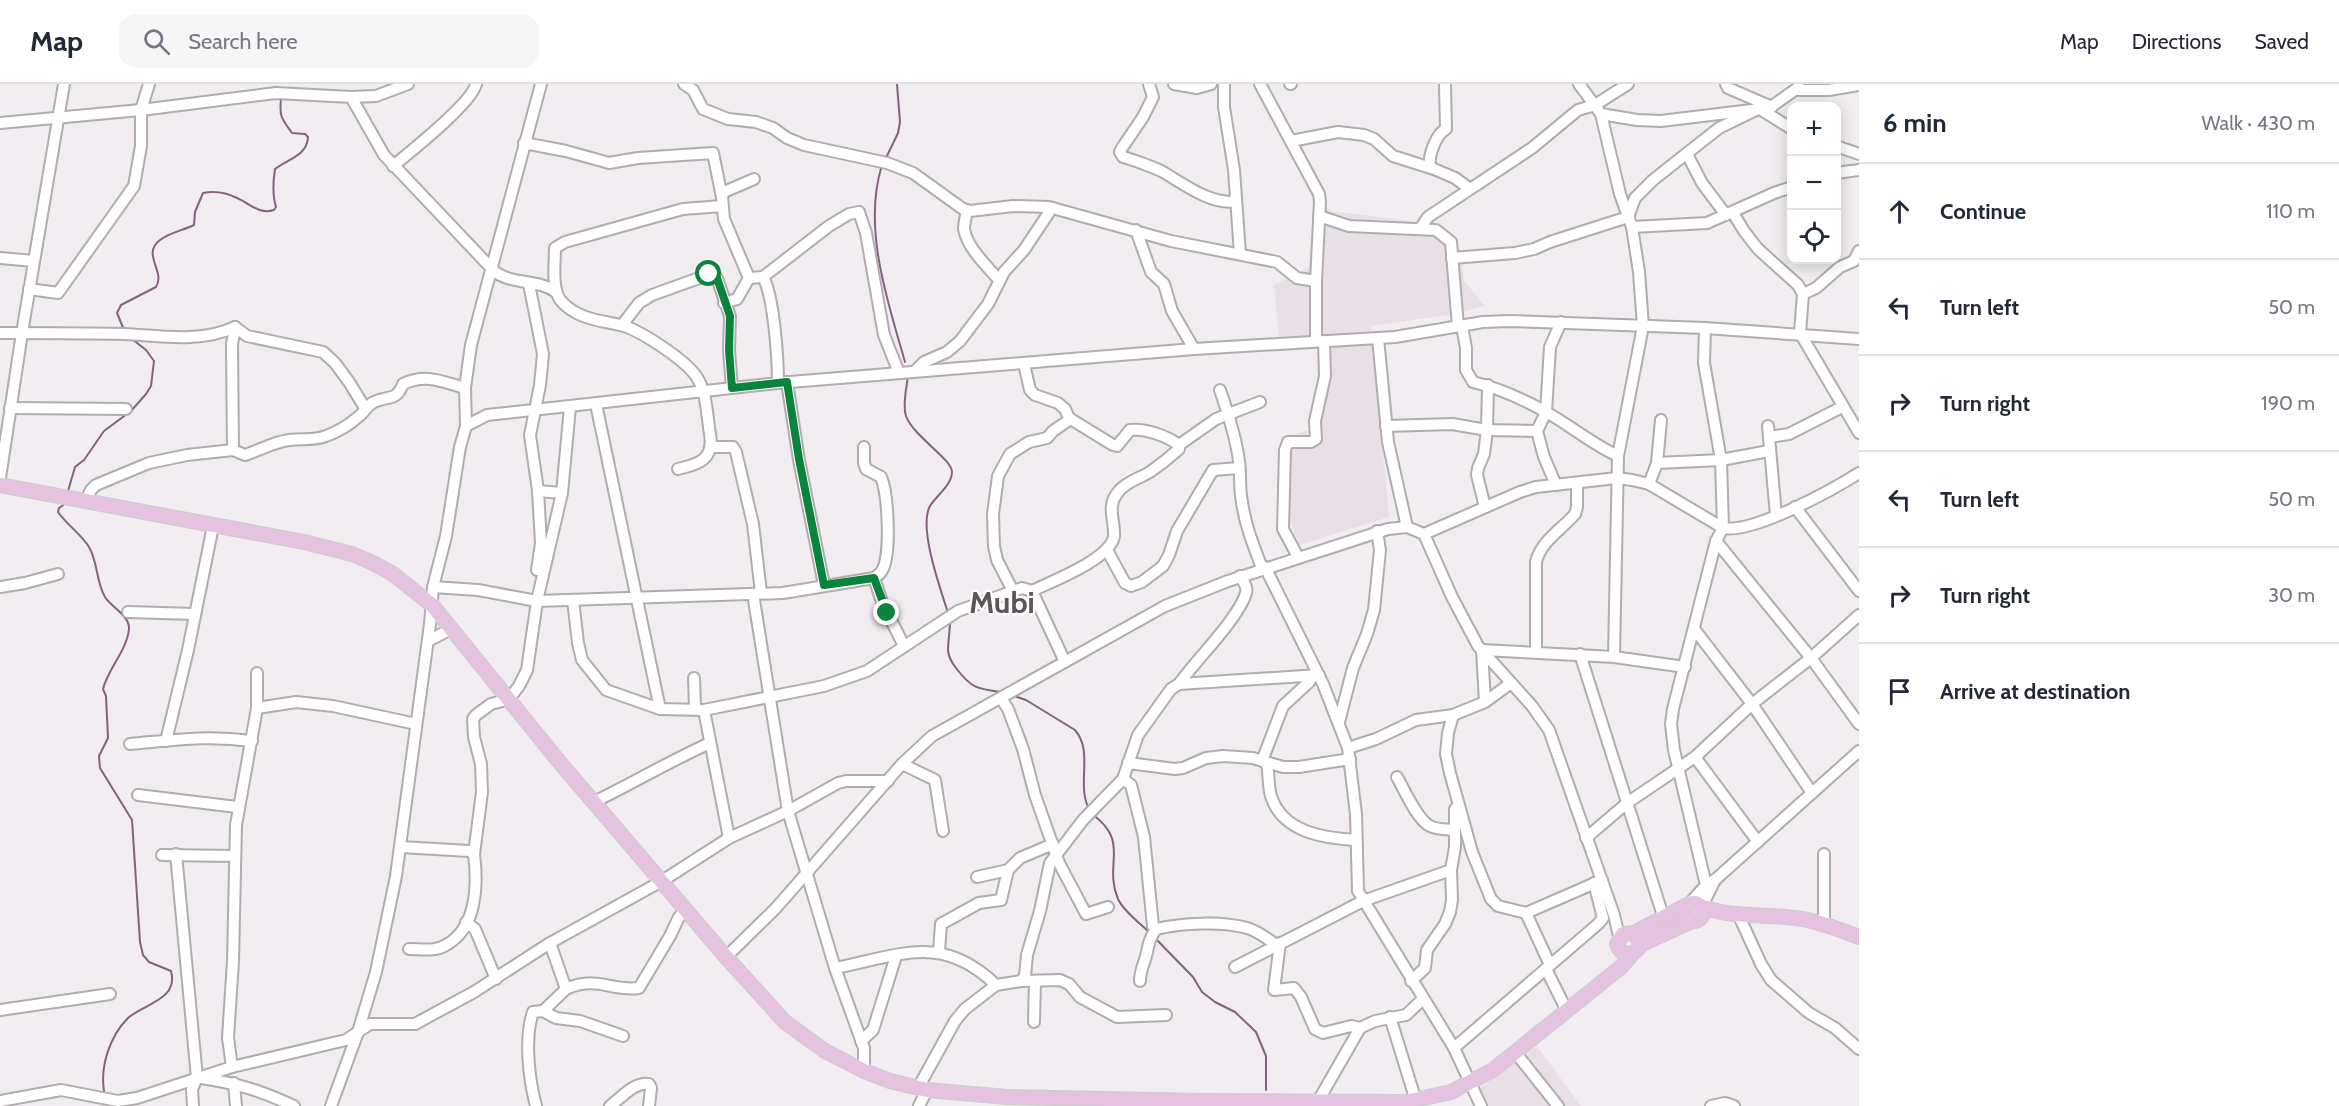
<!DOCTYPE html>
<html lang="en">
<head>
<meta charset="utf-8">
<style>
  :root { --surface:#fff; --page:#f6f6f7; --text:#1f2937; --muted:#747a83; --line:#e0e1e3 }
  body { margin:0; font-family:Cabin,sans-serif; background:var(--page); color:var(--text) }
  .controls { position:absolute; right:18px; top:18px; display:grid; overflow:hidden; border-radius:12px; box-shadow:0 3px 15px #0003 }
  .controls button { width:54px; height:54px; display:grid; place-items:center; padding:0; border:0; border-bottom:2px solid var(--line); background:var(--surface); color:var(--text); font:30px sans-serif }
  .stop { position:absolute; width:18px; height:18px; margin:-14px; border:4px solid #0a843d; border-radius:50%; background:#fff }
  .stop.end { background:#0a843d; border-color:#fff; box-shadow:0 2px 6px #0008 }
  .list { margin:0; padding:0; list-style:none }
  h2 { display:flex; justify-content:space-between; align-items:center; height:78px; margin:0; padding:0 24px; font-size:26px }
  h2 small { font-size:20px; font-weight:400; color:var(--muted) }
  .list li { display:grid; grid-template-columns:39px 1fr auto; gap:18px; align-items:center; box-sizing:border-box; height:96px; padding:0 24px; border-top:2px solid var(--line) }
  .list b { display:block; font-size:22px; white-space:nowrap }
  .list em { font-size:20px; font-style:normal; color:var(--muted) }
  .icon { flex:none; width:33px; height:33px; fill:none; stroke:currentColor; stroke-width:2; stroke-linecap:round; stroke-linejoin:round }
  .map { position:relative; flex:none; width:1859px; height:1022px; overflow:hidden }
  header { display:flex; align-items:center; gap:36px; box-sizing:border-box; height:84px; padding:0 30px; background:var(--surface); border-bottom:2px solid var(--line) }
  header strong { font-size:28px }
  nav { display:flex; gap:33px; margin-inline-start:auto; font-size:21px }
  .search { width:420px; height:54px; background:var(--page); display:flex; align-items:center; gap:15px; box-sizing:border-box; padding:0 21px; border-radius:18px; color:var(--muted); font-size:22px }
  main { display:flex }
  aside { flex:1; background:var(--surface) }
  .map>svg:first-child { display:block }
</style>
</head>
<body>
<header>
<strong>Map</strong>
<div class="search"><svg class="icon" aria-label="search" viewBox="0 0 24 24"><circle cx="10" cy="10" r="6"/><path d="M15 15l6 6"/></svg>Search here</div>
<nav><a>Map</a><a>Directions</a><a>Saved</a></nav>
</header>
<main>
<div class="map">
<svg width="1859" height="1022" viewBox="0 0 1859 1022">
  <rect width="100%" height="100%" fill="#f1edf0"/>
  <g fill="#e9dfe7">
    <polygon points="1314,116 1333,127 1432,140 1451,149 1461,167 1464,197 1485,222 1454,230 1371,242 1389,433 1299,461 1289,432 1289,352 1319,343 1329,263 1280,262 1274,201 1309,183"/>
    <polygon points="1537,962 1581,1022 1482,1022 1475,1008"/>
  </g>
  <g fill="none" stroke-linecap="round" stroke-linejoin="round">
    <g stroke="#846381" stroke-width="2">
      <polyline points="885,76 898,49 900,38 897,0"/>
      <path d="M882 81C862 144 888 218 905 278"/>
      <path d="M124 246 117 229 121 221 156 203C166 188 141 170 160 156 169 149 184 146 194 141L195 128 203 109C214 107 227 109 237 114 249 119 259 131 274 126L276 123C272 110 273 98 275 85 288 75 307 72 308 53L305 50 292 49C282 35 279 33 281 15"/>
      <path d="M908 291C907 303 902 321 906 332 913 352 952 375 952 388 952 401 936 412 930 422 918 444 941 506 948 529"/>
      <polyline points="68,407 75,383 84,376 104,347 131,327 146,310 151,302 154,277 146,266 132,255"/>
      <path d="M66 419 59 424 58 428C67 441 81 450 89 463 98 478 96 498 105 513 111 523 130 532 129 545 127 566 108 585 103 605L106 612 108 654 99 672 100 684 132 736 140 858 143 871 149 878 171 887C179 916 143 920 128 934 110 952 100 982 104 1007"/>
      <path d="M950 538C950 547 948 557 948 567 949 574 952 579 956 584 971 604 977 605 1001 608"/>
      <path d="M1014 612 1026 616 1075 646C1094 668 1076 700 1089 725"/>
      <path d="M1092 730C1131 758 1103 780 1118 815 1124 828 1140 839 1150 849"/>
      <polyline points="1154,853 1193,893 1202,908 1215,918 1235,928 1256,948 1266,972 1266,1006"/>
    </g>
    <defs>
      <g id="minor">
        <polyline points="684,0 693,6 703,25 728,35 756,38 773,44 787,54 804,61 887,79 913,89 963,125 970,127 1013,122 1049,123 1171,157 1277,178 1297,194 1316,197"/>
        <path d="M1149 0 1153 13 1143 33 1122 64 1120 68 1123 73C1131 75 1156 84 1163 88 1182 99 1212 122 1236 117"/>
        <polyline points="1174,0 1197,4 1211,0"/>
        <polyline points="1224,0 1224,23 1234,86 1240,170"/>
        <polyline points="1260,0 1319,110 1320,118 1316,197 1316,257"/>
        <polyline points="1290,0 1291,0"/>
        <polyline points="1579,0 1601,30 1620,110 1632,143 1639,188 1643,242 1618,372 1614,573"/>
        <polyline points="1726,0 1728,4 1772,23"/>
        <polyline points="1796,6 1829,6 1859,1"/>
        <path d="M351 13 384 71 495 188C513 201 539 195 556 208"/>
        <polyline points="1768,25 1799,3"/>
        <polyline points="1601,30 1637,36 1661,37 1760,25 1792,45"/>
        <polyline points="0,39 141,26 276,9 351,13 376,12 408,0"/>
        <polyline points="1291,57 1338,48 1364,51 1374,55 1393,72 1434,85 1455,94 1470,105"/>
        <polyline points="524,59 566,67 609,79 638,74 713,69 722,113 724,135 749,194 737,215 724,219"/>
        <polyline points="1836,62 1859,70"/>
        <polyline points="1687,70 1702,99 1726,131"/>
        <path d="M393 82C410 68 472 19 476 0"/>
        <path d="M1430 83C1428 72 1436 50 1446 45L1445 0"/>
        <polyline points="1836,89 1859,86"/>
        <polyline points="722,113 724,108 754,95"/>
        <path d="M967 126C966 132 964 139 964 145 967 164 988 183 999 196"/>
        <polyline points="1733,129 1744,147 1758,165 1798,201 1803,210 1800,249 1859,349"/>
        <polyline points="1319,132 1349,142 1436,146 1451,158 1458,242"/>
        <polyline points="1628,133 1635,114 1653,96 1719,44 1754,27"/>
        <polyline points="1632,143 1707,139 1774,109 1792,103"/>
        <polyline points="1420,145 1428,133 1532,64 1578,26 1595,21 1628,0"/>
        <polyline points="1136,146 1151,188 1164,200 1172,227 1194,265"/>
        <polyline points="0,174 34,177"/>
        <polyline points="1452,174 1515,169 1534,165 1550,158 1628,133"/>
        <path d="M763 193C774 212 778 276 778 299"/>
        <polyline points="749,194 763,193 829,142 849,130 859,128 866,149 884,251 899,289"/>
        <polyline points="529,200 543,270 540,301 530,351 538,407 541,459 537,486"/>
        <polyline points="29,205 58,209 134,102 141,62 141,26 149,0"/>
        <polyline points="1803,210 1816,204 1840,183 1854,177 1859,167"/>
        <polyline points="622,241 639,219 652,211 713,189 717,194 730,232 729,266 732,304"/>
        <path d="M1462 242 1466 264V286L1473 298C1498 304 1523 315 1546 328 1571 342 1592 360 1618 372"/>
        <polyline points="235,243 247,252 323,268 335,279 349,298 365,324"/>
        <polyline points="1705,244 1704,279 1721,376 1723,444 1716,457 1673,625 1671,640 1674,666 1706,801"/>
        <path d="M0 249C42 249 84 249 125 250 161 252 201 259 235 243"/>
        <polyline points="1378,254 1388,358 1407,443"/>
        <path d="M1024 280 1030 306 1035 311 1058 319 1065 325 1069 334 1113 361 1117 362 1130 346C1145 344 1167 352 1179 361"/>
        <polyline points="914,288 924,278 947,268 960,257 988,220 1004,188 1024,166 1052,124"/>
        <polyline points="787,298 799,376 824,501"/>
        <path d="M1220 306C1228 329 1236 353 1239 377 1241 390 1239 404 1242 418 1245 441 1254 463 1262 484"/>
        <polyline points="596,320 660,625"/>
        <polyline points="10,324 126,325"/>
        <polyline points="466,342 465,304 471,261 541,0"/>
        <polyline points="1386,342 1452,340 1487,346 1537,347"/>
        <polyline points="1768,342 1776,431"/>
        <polyline points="1769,353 1789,350 1842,323"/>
        <polyline points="712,363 733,363 736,368 753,440 761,509"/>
        <polyline points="233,366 232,260 235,243"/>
        <polyline points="1657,379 1721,376 1769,367"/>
        <path d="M678 385C700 380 714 375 710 350 707 333 707 307 696 292 685 276 639 245 620 241 598 236 578 235 562 218 551 207 555 179 555 164L565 158 683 125 722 122"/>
        <polyline points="0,394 22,249 64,0"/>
        <polyline points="1649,400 1657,379 1661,336"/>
        <polyline points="1556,401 1544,373 1537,347 1546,328 1550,263 1561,238"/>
        <polyline points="538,407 562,409"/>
        <path d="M86 416 91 406 96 401 149 379 187 371 233 366 245 371C260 366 274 358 289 356 302 354 314 357 326 352 337 348 349 341 358 333 365 328 366 322 374 318 389 311 396 318 403 300 426 289 443 298 465 304"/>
        <polyline points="1485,423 1477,391 1478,384 1484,370 1487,346 1488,301"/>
        <polyline points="1795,423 1859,507"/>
        <polyline points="1424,450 1452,513 1478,562 1532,622 1549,646 1614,831 1619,852"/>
        <polyline points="1716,457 1811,574 1859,640"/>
        <polyline points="1107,466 1125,499 1131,502 1142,498 1163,482 1169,471 1177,447 1213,386 1239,384"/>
        <polyline points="1298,473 1283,445 1285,366 1288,358 1311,358 1316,355 1315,337 1325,292 1324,257"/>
        <polyline points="1265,483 1323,600 1348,664 1356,730 1358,807 1454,964 1481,1022"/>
        <polyline points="874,494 882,518 904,562"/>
        <polyline points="0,503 25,499 58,490"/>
        <path d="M433 503 478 506 537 517 783 509 874 494C877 492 879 491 881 488 892 474 888 410 881 393L866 385 864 379V363"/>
        <polyline points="1013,507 997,476 994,462 993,430 998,392 1010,370 1029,358 1047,354 1053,347 1069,336 1069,334"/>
        <path d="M1032 507C1052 497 1111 475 1114 452 1115 438 1107 423 1116 411 1123 399 1138 395 1150 388 1160 381 1169 374 1179 365V361L1216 335 1260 318"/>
        <polyline points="753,510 788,727 835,884 864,964 864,987"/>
        <polyline points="573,516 578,559 582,576 606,606 660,625 704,626 824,602 867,587 958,527 1022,504 1032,507 1065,578"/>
        <polyline points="128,528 195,530"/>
        <polyline points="1695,546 1752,620 1812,709"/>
        <polyline points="428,557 451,545"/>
        <path d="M1536 568V478C1541 457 1561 446 1575 430L1577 423V399"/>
        <polyline points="1580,570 1664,835"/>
        <polyline points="694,594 695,625"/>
        <polyline points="1179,600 1319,591"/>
        <polyline points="1001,614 1008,625 1023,665 1035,711 1059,779 1086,830 1108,823"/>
        <polyline points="1485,618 1482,566 1614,573 1685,583"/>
        <polyline points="257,624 296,618 333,622 416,640"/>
        <polyline points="704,626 729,754"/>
        <polyline points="1453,631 1448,649 1446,670 1450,689 1472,768 1491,815 1498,822 1526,829 1602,796"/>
        <polyline points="1339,638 1353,584 1367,550 1374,526 1380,466 1377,447"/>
        <polyline points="166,657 188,566 213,442"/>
        <path d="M130 660C175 656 206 651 252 657"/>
        <polyline points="1348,664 1376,655 1416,636 1453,631 1485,618 1511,599"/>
        <polyline points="1695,673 1758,758"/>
        <polyline points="1262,677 1283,622 1309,598 1313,592"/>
        <polyline points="1128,679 1175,685 1183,684 1206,674 1223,672 1253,674 1283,683 1299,683 1350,675"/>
        <path d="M1267 679C1269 690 1268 702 1271 712 1282 748 1323 754 1356 756"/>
        <polyline points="902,680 935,696 943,747"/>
        <path d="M1397 693C1404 705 1417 736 1430 742 1437 746 1447 745 1454 746"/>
        <path d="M1123 695 1131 701 1144 753 1153 842 1156 845C1182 839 1221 837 1247 844 1258 847 1268 855 1276 861"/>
        <polyline points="138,711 237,723"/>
        <path d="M594 718C633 699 670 677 710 659"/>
        <polyline points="1586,754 1627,719 1695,673 1752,620 1811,574 1859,531"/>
        <path d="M401 763 469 767 474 770C478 801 477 844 446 861 435 868 421 865 409 865"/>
        <polyline points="176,770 197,994 192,1005 193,1022"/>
        <polyline points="474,770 482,708 481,680 474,653 473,635 476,631 491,620 509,615 519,602 527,586 537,517 562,409 570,323"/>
        <polyline points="1824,770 1824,840"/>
        <polyline points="162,771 235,772"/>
        <polyline points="977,793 1008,786 1020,774 1053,760"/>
        <polyline points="1689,820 1706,801 1716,795 1859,667"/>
        <polyline points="1702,822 1714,798"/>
        <polyline points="1526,829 1550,881"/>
        <polyline points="1739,832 1761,880 1771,896 1809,929 1835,944 1859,965"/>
        <polyline points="466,838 475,845 496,895"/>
        <polyline points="1280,859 1274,906 1294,904 1301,913 1315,945 1323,949 1351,942 1360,944"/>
        <polyline points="939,868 941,840 979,819 1001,816 1008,786"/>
        <path d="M726 873 776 824 902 680 932 652 1165 522 1228 497 1388 445 1407 443 1424 450 1520 408 1536 403 1617 394 1632 396 1649 400 1723 444C1753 450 1832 406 1859 389"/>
        <polyline points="1235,883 1363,817 1451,786"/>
        <path d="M835 884C901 871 942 849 996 901"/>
        <polyline points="1546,885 1566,925"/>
        <polyline points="1021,897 1060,896 1069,900 1080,913 1117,933 1166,931"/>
        <path d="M1140 897C1140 885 1145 879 1147 868 1149 858 1150 854 1156 845"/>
        <polyline points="1411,897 1425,884 1427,866 1445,840 1450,828 1452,816 1451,786 1455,763 1455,725"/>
        <path d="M566 905C598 891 611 908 639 904L670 852 679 833 686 826"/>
        <polyline points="0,926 110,910"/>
        <polyline points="543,927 566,905 550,859"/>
        <polyline points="1390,933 1416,1017"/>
        <polyline points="1034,938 1035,897"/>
        <polyline points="861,957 873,946 896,872"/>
        <polyline points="1454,964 1598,840 1603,834 1594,799"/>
        <polyline points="1515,968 1558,1022"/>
        <polyline points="232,983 228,954 233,877 236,741 257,624 257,589"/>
        <path d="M201 994C236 999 262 1007 294 1022"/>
        <polyline points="234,999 236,1022"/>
        <path d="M918 1004 955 937 965 925 996 901 1021 897 1025 892 1027 871 1040 827 1050 779 1083 736 1123 695 1138 651 1171 605 1179 600C1195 577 1239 534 1246 509 1248 503 1243 497 1240 492"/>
        <polyline points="0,1017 61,1006 118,1017 137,1014 232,983 346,956 370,940 415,940 474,908 550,859 662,797 729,754 788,727 838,699 846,697 888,697"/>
        <polyline points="1317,1019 1360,944 1375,937 1406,931 1423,915"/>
        <polyline points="331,1022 358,948 376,888 396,792 430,540 433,503 446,452 460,363 466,342 487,331 778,299 1194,265 1395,253 1483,238 1509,237 1705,244 1859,255"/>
        <path d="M536 1022C529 996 524 954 533 928L543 927 556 934 580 937 623 952"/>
        <path d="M610 1022C621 1014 635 997 649 1000L651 1004 649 1022"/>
        <polyline points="919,1022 927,1006"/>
        <polyline points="1711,1022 1725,1019 1734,1022"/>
      </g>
      <g id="major">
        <polyline points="0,401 304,458 352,470 373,479 393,490 432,521 561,680 726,873 785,938 825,967 864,987 890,997 927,1006 1007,1013 1204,1017 1406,1018 1451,1008 1493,986 1621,883 1632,870"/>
        <circle cx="1694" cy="828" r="9"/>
        <path d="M1703 823C1733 834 1764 830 1796 834 1818 837 1838 845 1859 853"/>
        <path d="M1634 849 1639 856V864L1632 870C1623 870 1620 868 1617 860L1623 850 1634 849 1687 821"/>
        <polyline points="1640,861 1692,837"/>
      </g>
    </defs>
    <use href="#minor" stroke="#b0acaf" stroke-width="14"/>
    <use href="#major" stroke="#cdcccd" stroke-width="16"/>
    <use href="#minor" stroke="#fff" stroke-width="10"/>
    <use href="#major" stroke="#e4c2e0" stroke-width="14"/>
  </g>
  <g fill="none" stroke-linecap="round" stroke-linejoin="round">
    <polyline stroke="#0a843d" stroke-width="8" points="709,190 712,189 717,194 730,232 729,266 732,304 787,298 799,375 824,501 874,494 887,529"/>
  </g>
  <g text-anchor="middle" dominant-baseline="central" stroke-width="4.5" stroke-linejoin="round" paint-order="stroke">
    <g font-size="30" font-weight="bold" fill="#595659" stroke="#fefafe">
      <text x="1002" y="518">Mubi</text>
    </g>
  </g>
</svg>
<div class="controls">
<button>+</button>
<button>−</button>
<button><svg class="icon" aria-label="locate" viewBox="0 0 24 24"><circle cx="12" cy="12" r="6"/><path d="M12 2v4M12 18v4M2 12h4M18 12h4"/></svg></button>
</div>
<div class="stop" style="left:709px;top:190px"></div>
<div class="stop end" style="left:887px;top:529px"></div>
</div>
<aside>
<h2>6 min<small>Walk · 430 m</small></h2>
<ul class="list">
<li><svg class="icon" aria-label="ahead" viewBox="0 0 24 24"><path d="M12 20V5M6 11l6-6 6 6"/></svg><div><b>Continue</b></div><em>110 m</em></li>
<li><svg class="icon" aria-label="left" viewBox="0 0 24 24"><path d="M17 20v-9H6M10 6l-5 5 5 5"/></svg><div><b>Turn left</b></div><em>50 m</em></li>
<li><svg class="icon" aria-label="right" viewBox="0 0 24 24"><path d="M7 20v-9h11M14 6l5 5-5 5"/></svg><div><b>Turn right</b></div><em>190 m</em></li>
<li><svg class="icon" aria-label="left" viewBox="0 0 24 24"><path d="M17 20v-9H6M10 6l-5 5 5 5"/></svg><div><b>Turn left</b></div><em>50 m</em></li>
<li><svg class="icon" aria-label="right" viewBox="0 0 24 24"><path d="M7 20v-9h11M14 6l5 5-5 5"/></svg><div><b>Turn right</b></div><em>30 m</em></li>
<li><svg class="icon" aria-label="arrive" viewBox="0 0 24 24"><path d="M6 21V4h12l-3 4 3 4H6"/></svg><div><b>Arrive at destination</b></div></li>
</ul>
</aside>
</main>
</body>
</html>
